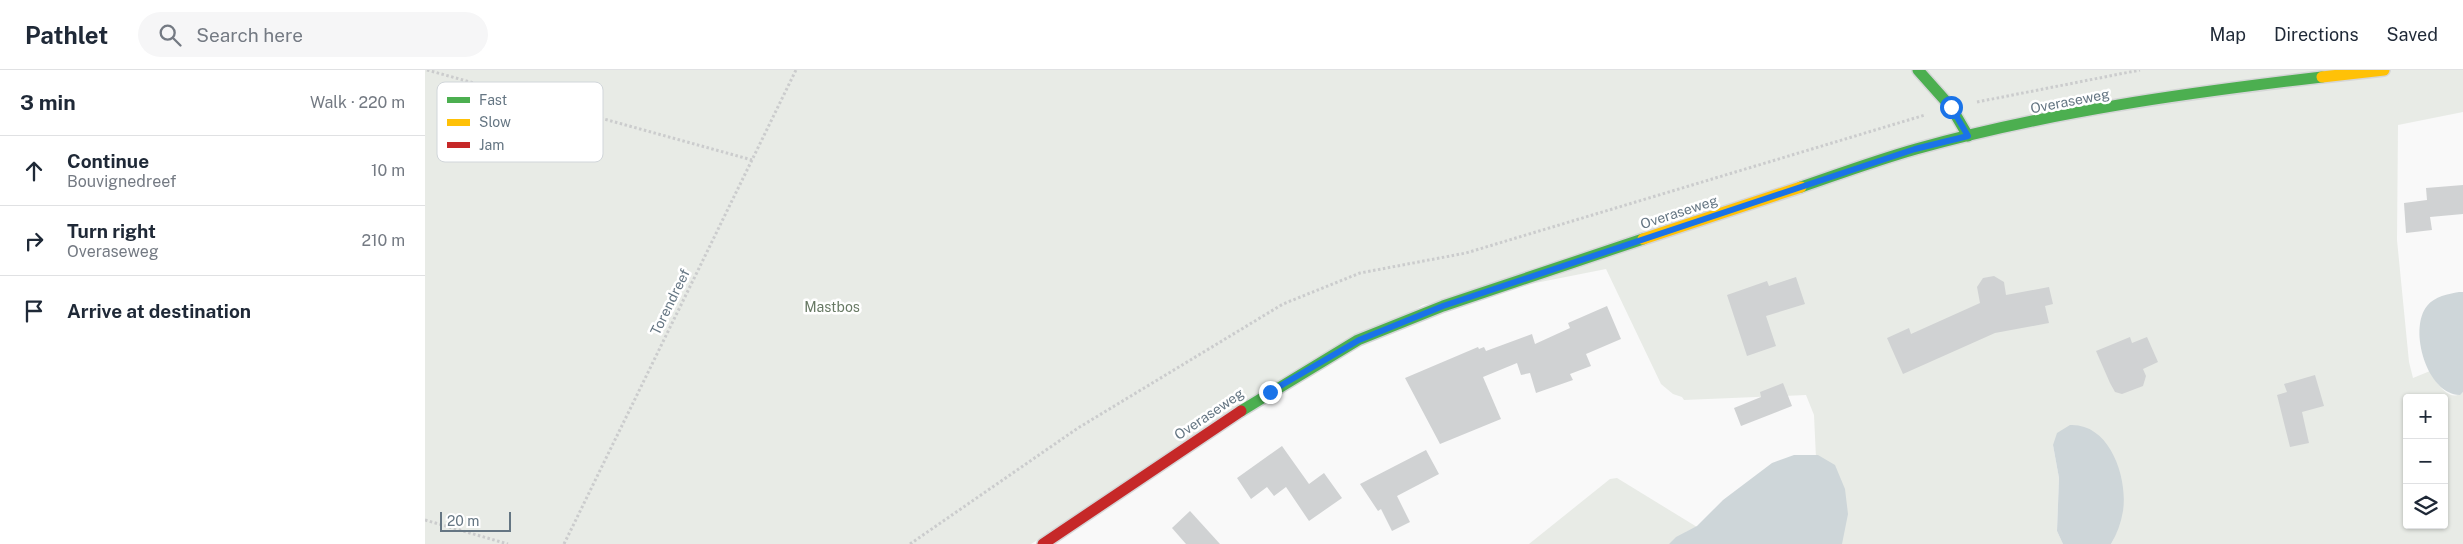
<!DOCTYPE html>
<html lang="en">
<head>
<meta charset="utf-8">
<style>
  :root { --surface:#fff; --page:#f6f6f7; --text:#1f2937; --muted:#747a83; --line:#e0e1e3 }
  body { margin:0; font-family:"Public Sans",sans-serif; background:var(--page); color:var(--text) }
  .controls { position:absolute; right:15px; bottom:15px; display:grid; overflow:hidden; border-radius:5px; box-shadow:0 1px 4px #0004 }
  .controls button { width:45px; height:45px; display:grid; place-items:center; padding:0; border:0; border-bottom:1px solid var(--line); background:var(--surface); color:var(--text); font:25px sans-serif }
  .scale { position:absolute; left:15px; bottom:12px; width:71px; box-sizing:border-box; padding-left:5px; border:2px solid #657683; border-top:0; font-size:14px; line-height:18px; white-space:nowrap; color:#657683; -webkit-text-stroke:4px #fff; paint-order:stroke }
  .stop { position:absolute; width:15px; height:15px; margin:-11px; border:4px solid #1a73e8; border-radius:50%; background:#fff }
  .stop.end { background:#1a73e8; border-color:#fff; box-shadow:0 1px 5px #0008 }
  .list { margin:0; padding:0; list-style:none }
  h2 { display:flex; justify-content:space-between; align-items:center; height:65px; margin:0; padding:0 20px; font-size:21px }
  h2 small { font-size:16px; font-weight:400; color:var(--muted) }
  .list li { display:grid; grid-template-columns:32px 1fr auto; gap:15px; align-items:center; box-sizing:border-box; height:70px; padding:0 20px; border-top:1px solid var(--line) }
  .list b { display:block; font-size:19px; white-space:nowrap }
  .list p { margin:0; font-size:16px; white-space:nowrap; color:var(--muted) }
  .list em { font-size:16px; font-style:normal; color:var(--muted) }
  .icon { flex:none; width:28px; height:28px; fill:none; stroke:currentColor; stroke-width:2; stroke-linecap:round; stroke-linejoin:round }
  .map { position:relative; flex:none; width:2038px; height:474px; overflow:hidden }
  header { display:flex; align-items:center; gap:30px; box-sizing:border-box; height:70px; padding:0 25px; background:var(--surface); border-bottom:1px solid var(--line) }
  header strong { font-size:24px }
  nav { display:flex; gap:28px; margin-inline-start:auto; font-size:18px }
  .search { width:350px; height:45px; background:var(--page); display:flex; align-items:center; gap:12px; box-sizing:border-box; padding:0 18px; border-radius:28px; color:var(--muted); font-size:19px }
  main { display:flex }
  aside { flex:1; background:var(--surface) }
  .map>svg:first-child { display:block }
</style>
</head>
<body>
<header>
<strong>Pathlet</strong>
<div class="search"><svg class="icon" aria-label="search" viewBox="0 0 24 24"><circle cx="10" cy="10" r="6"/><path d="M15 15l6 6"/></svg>Search here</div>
<nav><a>Map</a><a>Directions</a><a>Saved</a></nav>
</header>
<main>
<aside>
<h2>3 min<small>Walk · 220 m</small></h2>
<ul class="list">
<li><svg class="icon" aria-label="ahead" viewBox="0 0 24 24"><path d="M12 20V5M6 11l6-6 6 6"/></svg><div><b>Continue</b><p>Bouvignedreef</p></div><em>10 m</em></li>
<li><svg class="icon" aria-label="right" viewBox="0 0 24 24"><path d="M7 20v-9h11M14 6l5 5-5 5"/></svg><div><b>Turn right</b><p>Overaseweg</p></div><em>210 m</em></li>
<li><svg class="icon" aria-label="arrive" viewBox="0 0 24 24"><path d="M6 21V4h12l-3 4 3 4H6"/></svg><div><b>Arrive at destination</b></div></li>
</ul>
</aside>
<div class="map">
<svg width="2038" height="474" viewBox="0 0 2038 474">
  <rect width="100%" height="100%" fill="#f9f9f9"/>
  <g fill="#e8ebe6" fill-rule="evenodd">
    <path d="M0 0H2038V42L1973 55 1972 170 1984 292 1988 308 2005 301C2010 311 2024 334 2038 322V474H1686C1701 446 1699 419 1690 390L1628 375 1634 408 1632 461 1638 474H1301L1393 431 1389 345 1381 325 1259 330 1257 327 1248 324 1236 314 1181 199 998 235 606 474H0ZM1982 328H2019V455H1982Z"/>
    <polygon points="1192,408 1272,457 1261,462 1276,474 1104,474 1185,409"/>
  </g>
  <g fill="#ced6d9">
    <path d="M2034 222H2038V322L2035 325C2002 325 1983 259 2002 236 2010 226 2023 224 2034 222Z"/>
    <path d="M1645 355C1685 353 1703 408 1698 441 1696 453 1692 464 1686 474H1638L1632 461 1634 408 1628 375 1632 363Z"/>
    <polygon points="1369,385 1393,385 1410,395 1420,419 1423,444 1417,474 1244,474 1251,467 1272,456 1298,430 1347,393"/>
  </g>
  <g fill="#d0d2d3">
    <polygon points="2038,115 2038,144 2005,147 2007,160 1981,163 1979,133 2002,130 2001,118"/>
    <polygon points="1569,206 1579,212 1581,225 1624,217 1628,234 1620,236 1624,253 1570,263 1478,304 1462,268 1484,258 1486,264 1555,233 1552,217 1558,208"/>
    <polygon points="1371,207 1380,234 1341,246 1351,276 1322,286 1302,225 1342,211 1344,216"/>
    <polygon points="1182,236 1196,269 1161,284 1166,296 1145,304 1148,310 1111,323 1105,303 1096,305 1092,293 1058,307 1076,349 1015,374 980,308 1053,277 1054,279 1059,277 1061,281 1107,264 1110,274 1145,258 1143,253"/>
    <polygon points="1705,267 1707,273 1722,267 1733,292 1718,299 1721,306 1718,316 1697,324 1690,322 1685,313 1671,281"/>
    <polygon points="1890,305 1899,336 1877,342 1884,373 1865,377 1852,325 1862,322 1859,314"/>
    <polygon points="1358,313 1367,336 1316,356 1309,338 1336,327 1335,322"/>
    <polygon points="857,376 884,414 899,403 917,428 884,451 861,417 849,426 842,417 826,429 812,408"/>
    <polygon points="1001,380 1014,404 972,426 985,452 967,461 956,439 953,441 935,414"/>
    <polygon points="765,441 795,474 761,474 747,458"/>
  </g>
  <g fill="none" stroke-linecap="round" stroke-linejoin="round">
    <defs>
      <g id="fast">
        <polyline points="1493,0 1526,37 1543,66"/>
        <path d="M1376 117C1414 104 1452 90 1491 79 1623 42 1761 23 1897 7"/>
        <polyline points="816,341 933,270 1018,236 1218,169"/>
      </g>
      <g id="slow">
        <polyline points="1897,7 1959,0"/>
        <polyline points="1218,169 1376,117"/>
      </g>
      <polyline id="jam" points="618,474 816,341"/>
    </defs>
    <use href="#fast" stroke="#d5d6d7" stroke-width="14"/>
    <use href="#slow" stroke="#d5d6d7" stroke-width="14"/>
    <use href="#jam" stroke="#d5d6d7" stroke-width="14"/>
    <g stroke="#cbcccd" stroke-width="3" stroke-dasharray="2.5 2.5" stroke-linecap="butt">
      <polyline points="2,0 327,90"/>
      <polyline points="1552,32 1715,0"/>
      <polyline points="0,450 83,474"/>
      <polyline points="139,474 371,0"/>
      <polyline points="485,474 653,358 858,234 935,203 1041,183 1500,45"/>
    </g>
    <use href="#fast" stroke="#4caf50" stroke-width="11"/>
    <use href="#slow" stroke="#ffc107" stroke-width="11"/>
    <use href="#jam" stroke="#c62828" stroke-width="11"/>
  </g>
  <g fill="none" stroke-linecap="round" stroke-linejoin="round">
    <polyline stroke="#1a73e8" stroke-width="6" points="845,322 934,270 1018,236 1490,79 1543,66 1526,37"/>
  </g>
  <g text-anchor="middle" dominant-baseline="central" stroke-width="5" stroke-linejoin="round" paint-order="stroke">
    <g font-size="14" fill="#657683" stroke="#fff">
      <text transform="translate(1645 31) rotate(-11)">Overaseweg</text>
      <text transform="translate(1254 142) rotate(-18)">Overaseweg</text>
      <text transform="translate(245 232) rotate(-64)">Torendreef</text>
      <text transform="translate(784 344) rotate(-34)">Overaseweg</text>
    </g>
    <g font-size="14" fill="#687a64" stroke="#fff">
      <text x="407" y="237">Mastbos</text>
    </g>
  </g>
  <rect x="12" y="12" width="166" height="80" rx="8" fill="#fff" stroke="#d1d6da" stroke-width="1"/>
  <rect x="22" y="27" width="23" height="6" fill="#4caf50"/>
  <rect x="22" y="49" width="23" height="7" fill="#ffc107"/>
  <rect x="22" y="72" width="23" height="6" fill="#c62828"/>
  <g font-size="14" fill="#657683">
    <text x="54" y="35">Fast</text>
    <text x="54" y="57">Slow</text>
    <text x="54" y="80">Jam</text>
  </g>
</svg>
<div class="controls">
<button>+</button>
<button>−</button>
<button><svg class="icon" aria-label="layers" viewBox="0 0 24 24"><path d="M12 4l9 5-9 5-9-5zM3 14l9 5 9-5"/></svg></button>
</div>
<div class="scale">20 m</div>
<div class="stop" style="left:1526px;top:37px"></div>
<div class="stop end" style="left:845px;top:322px"></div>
</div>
</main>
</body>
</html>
